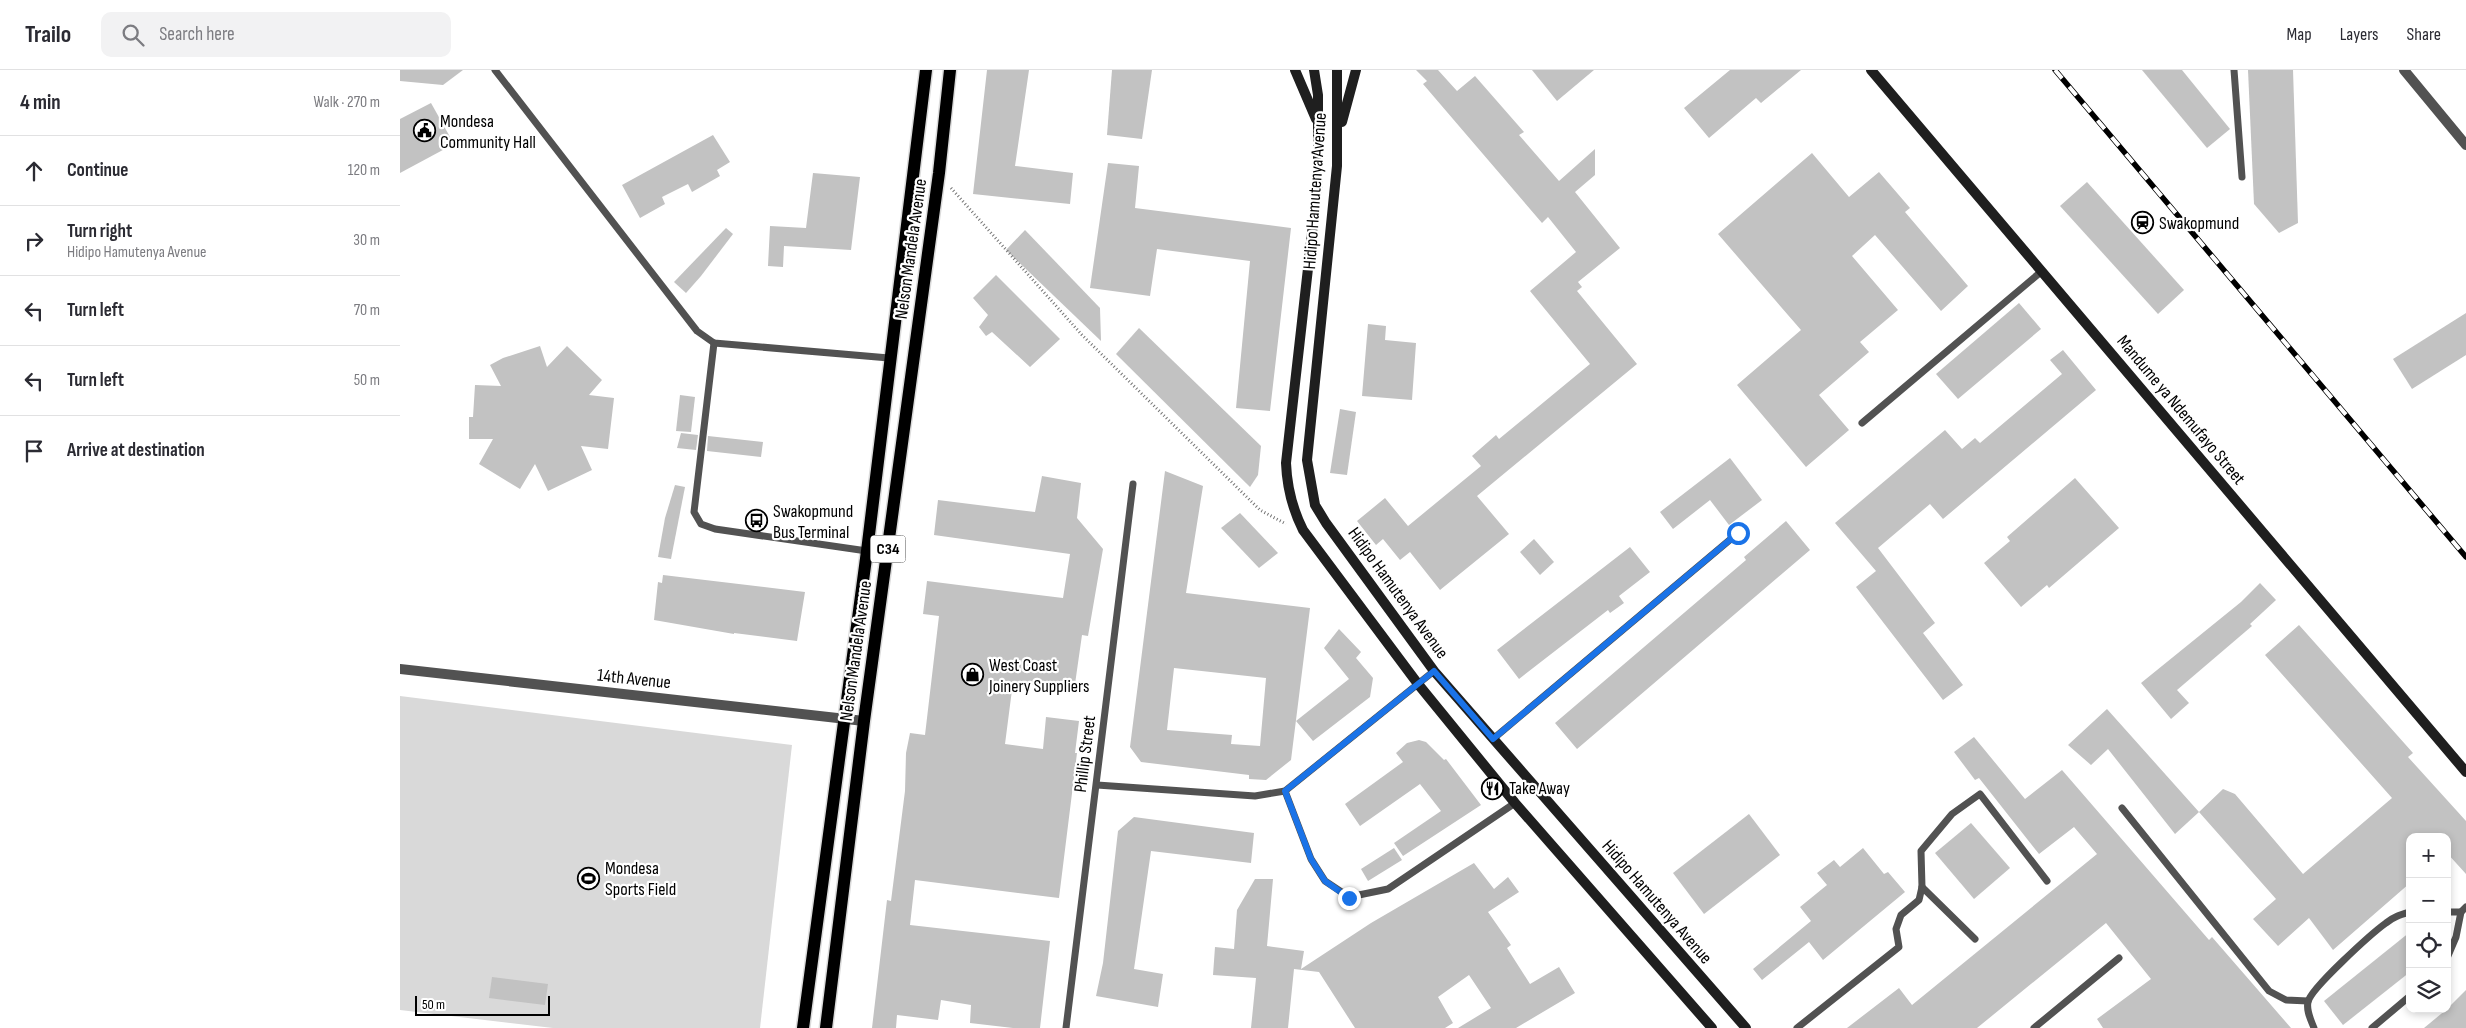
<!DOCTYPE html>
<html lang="en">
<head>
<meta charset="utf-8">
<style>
  :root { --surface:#fff; --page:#f2f2f3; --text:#2b2b33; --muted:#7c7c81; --line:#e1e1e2 }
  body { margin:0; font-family:"Sofia Sans Condensed",sans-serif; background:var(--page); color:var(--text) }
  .controls { position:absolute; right:15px; bottom:15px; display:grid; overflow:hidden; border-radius:10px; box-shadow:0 2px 8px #0003 }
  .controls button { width:45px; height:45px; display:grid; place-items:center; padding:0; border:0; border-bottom:1px solid var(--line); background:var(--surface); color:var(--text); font:25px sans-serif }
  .scale { position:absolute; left:15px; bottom:12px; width:135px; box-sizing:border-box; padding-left:5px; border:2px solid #000; border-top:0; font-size:14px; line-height:18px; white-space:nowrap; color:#000; -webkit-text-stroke:4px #fff; paint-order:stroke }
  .stop { position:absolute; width:15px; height:15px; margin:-11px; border:4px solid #1a73e8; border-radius:50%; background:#fff }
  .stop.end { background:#1a73e8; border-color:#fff; box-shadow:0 1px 5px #0008 }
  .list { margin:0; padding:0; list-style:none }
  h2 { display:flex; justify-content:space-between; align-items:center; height:65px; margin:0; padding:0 20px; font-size:21px }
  h2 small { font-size:16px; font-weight:400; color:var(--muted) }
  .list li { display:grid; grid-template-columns:32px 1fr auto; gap:15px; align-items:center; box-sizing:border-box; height:70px; padding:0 20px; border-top:1px solid var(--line) }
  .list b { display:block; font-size:19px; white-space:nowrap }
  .list p { margin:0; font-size:16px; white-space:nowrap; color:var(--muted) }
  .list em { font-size:16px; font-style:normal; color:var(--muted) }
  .icon { flex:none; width:28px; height:28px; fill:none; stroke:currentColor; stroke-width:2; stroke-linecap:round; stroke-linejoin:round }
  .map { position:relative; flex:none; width:2066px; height:958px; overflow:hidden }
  header { display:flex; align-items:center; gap:30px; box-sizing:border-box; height:70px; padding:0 25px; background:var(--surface); border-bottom:1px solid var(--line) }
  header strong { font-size:24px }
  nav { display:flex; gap:28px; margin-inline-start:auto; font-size:18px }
  .search { width:350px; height:45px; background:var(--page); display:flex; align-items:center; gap:12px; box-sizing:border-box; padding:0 18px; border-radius:10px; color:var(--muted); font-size:19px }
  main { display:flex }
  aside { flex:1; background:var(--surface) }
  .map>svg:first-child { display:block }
</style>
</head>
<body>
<header>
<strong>Trailo</strong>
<div class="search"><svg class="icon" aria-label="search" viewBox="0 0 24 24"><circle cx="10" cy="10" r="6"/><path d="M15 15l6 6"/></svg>Search here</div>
<nav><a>Map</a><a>Layers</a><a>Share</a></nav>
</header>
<main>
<aside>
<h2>4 min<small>Walk · 270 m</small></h2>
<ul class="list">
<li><svg class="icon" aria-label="ahead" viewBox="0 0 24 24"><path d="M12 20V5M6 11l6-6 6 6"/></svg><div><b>Continue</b></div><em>120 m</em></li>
<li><svg class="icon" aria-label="right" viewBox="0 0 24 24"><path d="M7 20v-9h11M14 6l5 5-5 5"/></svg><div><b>Turn right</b><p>Hidipo Hamutenya Avenue</p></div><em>30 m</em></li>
<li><svg class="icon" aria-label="left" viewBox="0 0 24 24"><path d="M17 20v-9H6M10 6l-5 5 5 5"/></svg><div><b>Turn left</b></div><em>70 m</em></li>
<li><svg class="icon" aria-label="left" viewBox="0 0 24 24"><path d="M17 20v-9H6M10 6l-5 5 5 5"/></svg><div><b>Turn left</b></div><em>50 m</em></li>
<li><svg class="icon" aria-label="arrive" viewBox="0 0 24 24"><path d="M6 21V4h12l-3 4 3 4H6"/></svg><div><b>Arrive at destination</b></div></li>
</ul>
</aside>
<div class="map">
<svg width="2066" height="958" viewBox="0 0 2066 958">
  <rect width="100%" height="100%" fill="#fff"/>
  <polygon fill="#d9d9d9" points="0,626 392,675 360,958 153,958 0,940"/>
  <g fill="#c2c2c2" fill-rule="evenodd">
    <polygon points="0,0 63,0 43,15 0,11"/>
    <polygon points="587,0 629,0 615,96 673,103 670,134 573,124"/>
    <polygon points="712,0 752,0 742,69 707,65"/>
    <polygon points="1016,0 1038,0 1057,21 1075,6 1124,62 1119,65 1159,111 1195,79 1195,105 1175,122 1220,178 1178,212 1182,217 1177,221 1237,294 1077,426 1109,464 1040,520 1010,482 1000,490 983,469 976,475 957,451 985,428 1008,456 1081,396 1072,386 1096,365 1099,369 1190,294 1130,221 1176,182 1148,147 1142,153 1023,14 1027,11"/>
    <polygon points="1132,0 1194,0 1157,31"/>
    <polygon points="1330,0 1401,0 1361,33 1356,28 1309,68 1284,38"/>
    <polygon points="1742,0 1782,0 1830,59 1807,78"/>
    <polygon points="1848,0 1893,0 1898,153 1879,163 1854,134"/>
    <polygon points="31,33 54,74 0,103 0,49"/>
    <polygon points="313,65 330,92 317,100 320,106 292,122 288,114 262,127 265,134 240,148 222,115"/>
    <polygon points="1412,83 1449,127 1479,102 1510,138 1505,142 1568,216 1541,241 1475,165 1452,186 1498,240 1460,272 1469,282 1419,325 1449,360 1406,397 1337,315 1401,260 1318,164"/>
    <polygon points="708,93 739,96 735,138 891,158 870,341 836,338 850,191 757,179 750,226 690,218"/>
    <polygon points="413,103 460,107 451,180 384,176 383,197 368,196 370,156 406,158"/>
    <polygon points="1687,112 1784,220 1758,244 1660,136"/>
    <polygon points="326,158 333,164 301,206 286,223 274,212"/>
    <polygon points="625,160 700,238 701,271 606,180"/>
    <polygon points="596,205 660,269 630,297 592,262 586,266 579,257 588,245 573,228"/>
    <polygon points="1619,233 1641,259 1558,329 1536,304"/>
    <polygon points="2066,243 2066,285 2012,319 1993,289"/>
    <polygon points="968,254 986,256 985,270 1016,273 1012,330 962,326"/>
    <polygon points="739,258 861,376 858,405 850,417 716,284"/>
    <polygon points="140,276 147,297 167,276 202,310 189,325 214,328 208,379 181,376 192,400 148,421 135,394 120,419 79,394 93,369 69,369 69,347 73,347 75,315 101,316 90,295 103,288"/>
    <polygon points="1663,280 1696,320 1543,449 1530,434 1478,478 1535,553 1523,563 1563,615 1543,630 1456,517 1476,501 1435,453 1545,360 1562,379 1575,368 1580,373 1662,304 1650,290"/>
    <polygon points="280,325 295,327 291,362 276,361"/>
    <polygon points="940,339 956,342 947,405 930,403"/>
    <polygon points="281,363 298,365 296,380 277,378"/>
    <polygon points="308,366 363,372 361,387 307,381"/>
    <polygon points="1330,388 1362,430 1329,455 1310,430 1273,459 1260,442"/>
    <path d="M765 401 803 416 786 523 910 538 891 690 866 710 849 709V705L741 692 730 677ZM774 598 866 608 860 676 831 674 832 665 767 660Z"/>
    <polygon points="642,406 681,413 677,448 703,479 688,566 682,565 674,621 613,612 605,674 643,679 646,647 679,651 675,683 677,683 659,828 515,810 510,855 650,871 640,958 613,958 570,953 571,935 541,930 538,950 497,945 496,958 472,958 487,830 491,831 505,721 506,683 510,663 525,665 539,546 523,544 527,511 663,528 670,484 534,465 538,430 635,442"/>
    <polygon points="1675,408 1719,458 1649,518 1647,515 1621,537 1584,493 1610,471 1607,467"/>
    <polygon points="275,415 285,417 271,489 258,487 265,448"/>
    <polygon points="840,443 878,483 859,498 821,458"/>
    <polygon points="1386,451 1410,480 1177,679 1155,653 1346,490 1344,487"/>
    <polygon points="1134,469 1154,492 1140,505 1120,482"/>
    <polygon points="1230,477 1250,502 1219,526 1224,533 1210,543 1208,540 1119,609 1097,580"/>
    <polygon points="263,505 405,522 397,571 334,563 334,564 254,550 258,512 262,513"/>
    <polygon points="1860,513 1876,530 1850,554 1852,556 1777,620 1789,633 1771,649 1741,613 1841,532"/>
    <polygon points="1899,555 2013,683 2008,687 2066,751 2066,804 2047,783 2047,767 2010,767 2010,813 1933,880 1909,848 1878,876 1853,849 1876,829 1799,742 1823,719 1835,724 1903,804 1992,728 1865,585"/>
    <polygon points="939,559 961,582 956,588 973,608 970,627 913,671 896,651 949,609 924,578"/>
    <polygon points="1707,639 1799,742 1775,764 1708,679 1691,695 1668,675"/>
    <polygon points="1574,667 1625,729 1662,700 1809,870 1812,867 1891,958 1703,958 1697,949 1751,909 1706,853 1577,958 1447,958 1499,918 1512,935 1697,784 1674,757 1639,784 1579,708 1575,710 1554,682"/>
    <polygon points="1019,670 1026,672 1044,690 1046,689 1081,735 1003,786 994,773 1041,741 1020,714 960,756 945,734 1003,692 996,683 1007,673"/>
    <polygon points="1349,744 1380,785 1304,844 1273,803"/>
    <polygon points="734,747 854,763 851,793 751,781 734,899 763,904 758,937 696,926 703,893 718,761"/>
    <polygon points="1571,753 1610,798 1574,829 1535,783"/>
    <polygon points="994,778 1002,790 968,811 961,799"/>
    <polygon points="1463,778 1484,804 1488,802 1505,822 1423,890 1409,872 1362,910 1353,899 1411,851 1400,837 1427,815 1417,803 1434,790 1440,797"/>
    <polygon points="1074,793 1094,819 1108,807 1119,822 1088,842 1111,875 1107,878 1130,914 1159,897 1175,923 1116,958 1058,958 1091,938 1069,905 1038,927 1053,953 1045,958 955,958 919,902 894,899 888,958 851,958 856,908 813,905 815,877 834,879 837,840 855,809 873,809 867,876 904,881 901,899 971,853"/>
    <polygon points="2010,862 2010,902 1943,955 1924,931"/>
    <polygon points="92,907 148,914 145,935 89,928"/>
    <polygon points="2066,920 2066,958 2024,958 2047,939"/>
  </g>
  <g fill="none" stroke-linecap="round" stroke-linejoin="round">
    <defs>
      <g id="primary">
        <polyline points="403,958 467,481 526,0"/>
        <polyline points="426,958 464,651 539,103 550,0"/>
      </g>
    </defs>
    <use href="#primary" stroke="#dbdbdb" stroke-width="15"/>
    <polyline stroke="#747474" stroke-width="3" stroke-dasharray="1 2.5" stroke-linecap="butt" points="551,118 682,265 860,440 886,454"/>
    <g stroke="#525252" stroke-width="7">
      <polyline points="95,0 297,261 314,273 489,288"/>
      <polyline points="1834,0 1842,107"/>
      <polyline points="314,273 294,442 301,454 315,459 467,481"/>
      <polyline points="1462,353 1642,201"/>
      <polyline points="1093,669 1338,463"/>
      <polyline points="697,715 855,726 885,721 1034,601"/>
      <polyline points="885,721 911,789 925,811 949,827 988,819 1115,733"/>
      <polyline points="1722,738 1869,921 1886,930 1908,931"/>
      <polyline points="1522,817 1575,869"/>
      <polyline points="2047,842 2061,842"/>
      <polyline points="2047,888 2056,867 2061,842 2066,837"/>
      <polyline points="666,958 733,414"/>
      <polyline points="1397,958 1499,877 1496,859 1501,845 1519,830 1522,817 1521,781 1552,744 1580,724 1647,811"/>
      <polyline points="1634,958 1719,888"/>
      <path d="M1914 958C1911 950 1906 941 1908 932 1910 919 1972 863 1986 853 1993 847 2000 845 2010 842"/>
      <polyline points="1972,958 2010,926"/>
    </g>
    <g stroke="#525252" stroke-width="10">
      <polyline points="2004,0 2066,75"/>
      <polyline points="0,599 464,651"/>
    </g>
    <g stroke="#1f1f1f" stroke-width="10">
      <polyline points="895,0 916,49"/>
      <path d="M914 0 918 25V110L886 393C887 418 892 438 903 460L1018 614 1115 733 1312 958"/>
      <polyline points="937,0 937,96 907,390 915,435 926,453 1034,601 1346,958"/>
      <polyline points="1471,0 2066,702"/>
      <polyline points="942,52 956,0"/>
    </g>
    <use href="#primary" stroke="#000" stroke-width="12"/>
    <defs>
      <polyline id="rail" points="1655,0 2066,487"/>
    </defs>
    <use href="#rail" stroke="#000" stroke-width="5.5"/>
    <use href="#rail" stroke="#fff" stroke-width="4" stroke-dasharray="11" stroke-linecap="butt"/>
  </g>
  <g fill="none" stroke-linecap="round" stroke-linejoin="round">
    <polyline stroke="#1a73e8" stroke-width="6" points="949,828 925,811 911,789 885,721 1034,601 1093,669 1338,463"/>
  </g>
  <defs>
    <symbol id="civic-ring" viewBox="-11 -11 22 22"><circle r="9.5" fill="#fff" stroke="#000" stroke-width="1.5"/><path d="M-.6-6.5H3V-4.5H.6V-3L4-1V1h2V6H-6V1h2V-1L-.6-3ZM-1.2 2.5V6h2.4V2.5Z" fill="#000"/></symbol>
    <symbol id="station-ring" viewBox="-11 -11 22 22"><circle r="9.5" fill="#fff" stroke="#000" stroke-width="1.5"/><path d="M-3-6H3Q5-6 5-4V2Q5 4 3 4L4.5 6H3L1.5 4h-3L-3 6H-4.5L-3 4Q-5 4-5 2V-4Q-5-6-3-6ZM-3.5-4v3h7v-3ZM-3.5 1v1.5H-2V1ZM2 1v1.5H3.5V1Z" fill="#000"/></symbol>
    <symbol id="bus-ring" viewBox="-11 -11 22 22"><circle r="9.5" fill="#fff" stroke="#000" stroke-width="1.5"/><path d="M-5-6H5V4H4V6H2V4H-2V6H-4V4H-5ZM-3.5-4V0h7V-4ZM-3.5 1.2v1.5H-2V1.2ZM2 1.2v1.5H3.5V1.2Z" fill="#000"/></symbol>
    <symbol id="shop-ring" viewBox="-11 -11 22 22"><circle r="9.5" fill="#fff" stroke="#000" stroke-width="1.5"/><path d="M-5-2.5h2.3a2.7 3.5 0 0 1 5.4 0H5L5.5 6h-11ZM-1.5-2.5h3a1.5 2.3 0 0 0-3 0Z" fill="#000"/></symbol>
    <symbol id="restaurant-ring" viewBox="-11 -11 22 22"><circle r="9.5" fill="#fff" stroke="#000" stroke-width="1.5"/><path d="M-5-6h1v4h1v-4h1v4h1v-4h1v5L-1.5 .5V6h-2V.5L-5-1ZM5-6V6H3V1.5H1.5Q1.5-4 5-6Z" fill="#000"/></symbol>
    <symbol id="stadium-ring" viewBox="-11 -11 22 22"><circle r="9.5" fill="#fff" stroke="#000" stroke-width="1.5"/><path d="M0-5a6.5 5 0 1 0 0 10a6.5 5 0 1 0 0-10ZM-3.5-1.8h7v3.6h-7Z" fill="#000"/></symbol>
  </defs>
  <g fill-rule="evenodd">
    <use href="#civic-ring" x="12" y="48" width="25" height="25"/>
    <use href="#station-ring" x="1730" y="140" width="25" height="25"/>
    <use href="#bus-ring" x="344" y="438" width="25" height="25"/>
    <use href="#shop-ring" x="560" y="592" width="25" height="25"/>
    <use href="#restaurant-ring" x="1080" y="706" width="25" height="25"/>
    <use href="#stadium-ring" x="176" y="796" width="25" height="25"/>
  </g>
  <g text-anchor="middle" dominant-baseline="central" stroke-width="4.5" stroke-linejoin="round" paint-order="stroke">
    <rect fill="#fff" stroke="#4c4c4c" stroke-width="1" x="470.5" y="465.5" width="35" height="27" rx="4"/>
    <g font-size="16" font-weight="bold" fill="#000">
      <text x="488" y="479">C34</text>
    </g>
    <g font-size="18" fill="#000" stroke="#fff" text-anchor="start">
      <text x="40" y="51">Mondesa<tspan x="40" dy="21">Community Hall</tspan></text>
      <text x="1759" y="153">Swakopmund</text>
      <text x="373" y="441">Swakopmund<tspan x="373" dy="21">Bus Terminal</tspan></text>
      <text x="589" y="595">West Coast<tspan x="589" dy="21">Joinery Suppliers</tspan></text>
      <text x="1109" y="718">Take Away</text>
      <text x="205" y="798">Mondesa<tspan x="205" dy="21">Sports Field</tspan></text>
    </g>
    <g font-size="18" fill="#000" stroke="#fff">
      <text transform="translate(915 121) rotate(-86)">Hidipo Hamutenya Avenue</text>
      <text transform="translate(511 179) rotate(-82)">Nelson Mandela Avenue</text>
      <text transform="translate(1781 340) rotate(50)">Mandume ya Ndemufayo Street</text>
      <text transform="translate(998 523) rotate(54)">Hidipo Hamutenya Avenue</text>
      <text transform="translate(456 581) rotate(-82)">Nelson Mandela Avenue</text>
      <text transform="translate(234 609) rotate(6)">14th Avenue</text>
      <text transform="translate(685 684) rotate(-83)">Phillip Street</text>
      <text transform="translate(1257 832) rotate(49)">Hidipo Hamutenya Avenue</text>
    </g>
  </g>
</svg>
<div class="controls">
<button>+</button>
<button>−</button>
<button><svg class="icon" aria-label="locate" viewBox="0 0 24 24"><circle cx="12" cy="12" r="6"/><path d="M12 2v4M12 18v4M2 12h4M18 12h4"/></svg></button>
<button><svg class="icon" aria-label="layers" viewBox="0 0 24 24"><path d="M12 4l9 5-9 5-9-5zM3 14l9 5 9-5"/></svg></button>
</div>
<div class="scale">50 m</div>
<div class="stop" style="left:1338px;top:463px"></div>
<div class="stop end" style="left:949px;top:828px"></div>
</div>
</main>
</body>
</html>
